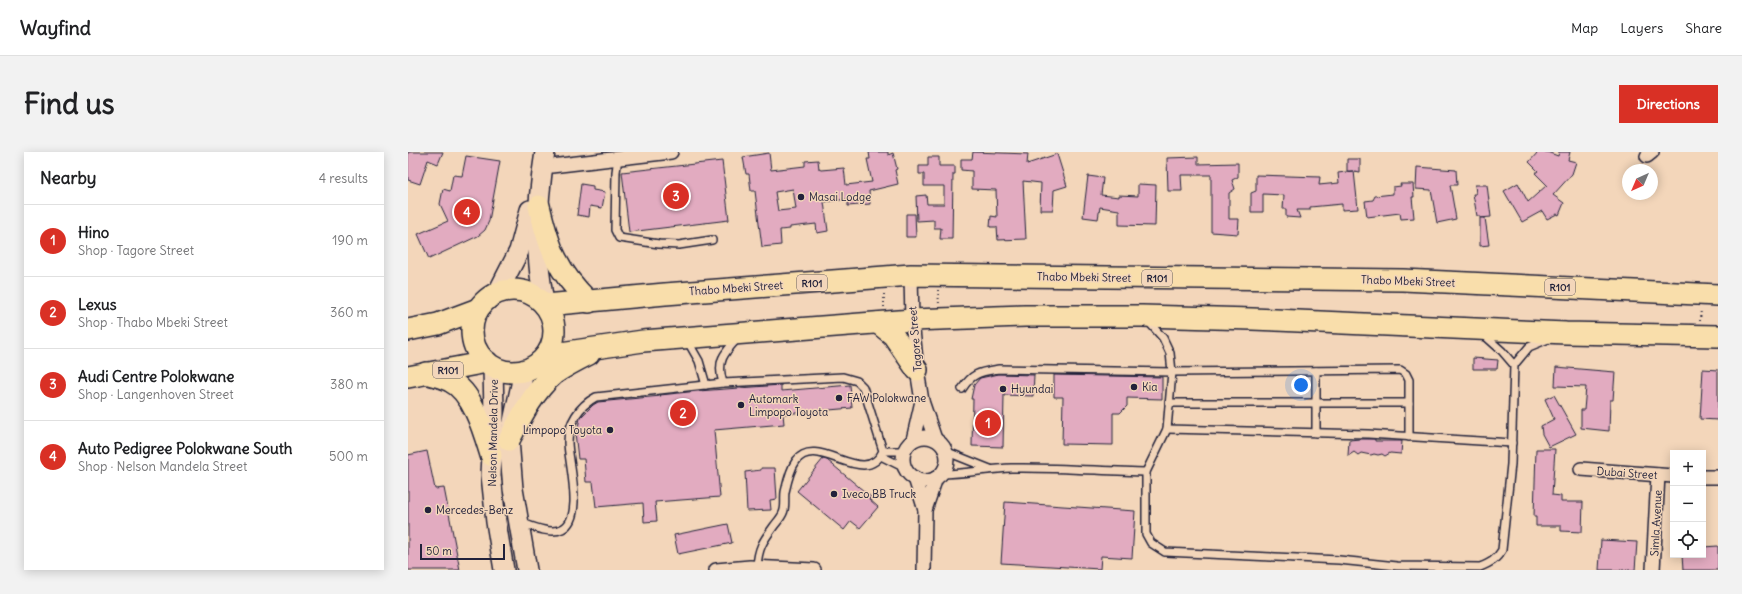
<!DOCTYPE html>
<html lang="en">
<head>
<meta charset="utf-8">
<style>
  :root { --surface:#fff; --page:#f2f2f2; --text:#202124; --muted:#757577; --line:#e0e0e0; --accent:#d93025 }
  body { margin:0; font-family:Delius,sans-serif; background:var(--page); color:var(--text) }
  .controls { position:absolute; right:12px; bottom:12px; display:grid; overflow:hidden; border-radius:0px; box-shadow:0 2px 10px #0003 }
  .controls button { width:36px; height:36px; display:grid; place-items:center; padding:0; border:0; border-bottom:1px solid var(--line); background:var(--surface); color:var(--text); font:20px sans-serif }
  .compass { position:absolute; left:1214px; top:12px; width:36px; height:36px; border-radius:50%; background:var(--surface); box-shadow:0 2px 10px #0003; rotate:224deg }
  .scale { position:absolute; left:12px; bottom:10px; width:85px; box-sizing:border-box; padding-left:4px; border:2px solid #22223b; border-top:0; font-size:11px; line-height:14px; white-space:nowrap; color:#22223b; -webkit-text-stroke:3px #f3d6ba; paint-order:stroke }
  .you { position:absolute; left:893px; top:233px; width:14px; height:14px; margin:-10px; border:3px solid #fff; border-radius:50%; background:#1a73e8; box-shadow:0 0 0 6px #1a73e833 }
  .badge { display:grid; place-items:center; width:26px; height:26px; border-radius:50%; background:var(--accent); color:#fff; font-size:13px; font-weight:700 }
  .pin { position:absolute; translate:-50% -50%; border:2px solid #fff; box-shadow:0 1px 4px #0006 }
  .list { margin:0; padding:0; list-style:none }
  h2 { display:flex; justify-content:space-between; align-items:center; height:52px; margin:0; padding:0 16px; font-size:17px }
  h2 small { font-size:13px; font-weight:400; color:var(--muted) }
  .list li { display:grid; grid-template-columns:26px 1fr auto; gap:12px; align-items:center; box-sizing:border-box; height:72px; padding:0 16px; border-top:1px solid var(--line) }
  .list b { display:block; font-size:15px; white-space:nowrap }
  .list p { margin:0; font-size:13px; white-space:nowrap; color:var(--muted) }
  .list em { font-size:13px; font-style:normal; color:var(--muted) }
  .icon { flex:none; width:22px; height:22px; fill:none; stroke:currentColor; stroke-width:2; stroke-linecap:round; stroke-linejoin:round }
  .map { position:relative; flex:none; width:1310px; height:418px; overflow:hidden; border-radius:0px }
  header { display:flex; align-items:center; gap:24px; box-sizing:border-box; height:56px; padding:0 20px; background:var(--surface); border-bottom:1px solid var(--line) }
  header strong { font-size:19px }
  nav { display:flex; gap:22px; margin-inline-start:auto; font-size:14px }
  .intro { display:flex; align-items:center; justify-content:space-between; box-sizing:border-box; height:96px; padding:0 24px }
  h1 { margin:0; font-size:28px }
  .button { padding:10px 18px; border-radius:0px; background:var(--accent); color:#fff; font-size:14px; font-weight:700 }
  main { display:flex; gap:24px; padding:0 24px }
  aside { flex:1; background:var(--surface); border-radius:0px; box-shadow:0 2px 10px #0003 }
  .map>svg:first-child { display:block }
</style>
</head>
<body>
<header>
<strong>Wayfind</strong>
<nav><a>Map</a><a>Layers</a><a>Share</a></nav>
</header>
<div class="intro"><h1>Find us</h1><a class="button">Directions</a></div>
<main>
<aside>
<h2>Nearby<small>4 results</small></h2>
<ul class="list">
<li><span class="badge">1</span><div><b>Hino</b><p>Shop · Tagore Street</p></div><em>190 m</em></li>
<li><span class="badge">2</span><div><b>Lexus</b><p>Shop · Thabo Mbeki Street</p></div><em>360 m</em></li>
<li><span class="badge">3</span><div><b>Audi Centre Polokwane</b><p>Shop · Langenhoven Street</p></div><em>380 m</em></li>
<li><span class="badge">4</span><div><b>Auto Pedigree Polokwane South</b><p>Shop · Nelson Mandela Street</p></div><em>500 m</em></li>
</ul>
</aside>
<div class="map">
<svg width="1310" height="418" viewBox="0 0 1310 418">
  <rect width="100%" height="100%" fill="#f3d6ba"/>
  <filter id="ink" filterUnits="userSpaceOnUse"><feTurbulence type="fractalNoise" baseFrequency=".025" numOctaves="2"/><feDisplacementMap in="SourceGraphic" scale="8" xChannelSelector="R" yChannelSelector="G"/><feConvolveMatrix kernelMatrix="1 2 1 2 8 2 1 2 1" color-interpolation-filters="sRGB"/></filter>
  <g filter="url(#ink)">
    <g fill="#e2abc0" stroke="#22223b" fill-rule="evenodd">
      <polygon points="0,0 35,0 30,12 20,8 12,32 0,28"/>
      <path d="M461 0H480V3L485 1 489 17 487 18 490 32 461 39 462 52 440 54V47L416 50 420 79 409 81 408 72 382 75V77L372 78 373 93 354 95 347 39H343L341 22H338L335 5 361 1 363 18 397 14V9L410 8 411 17 413 18 436 16 438 33 464 30 459 7H462ZM385 37 388 57 370 59 367 40Z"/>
      <polygon points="565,0 620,2 619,12 649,2 659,34 646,38 645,58 632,58 633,31 615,29 618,87 590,88 589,75 582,75 583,64 589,65 588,38 564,37 564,19 553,18 553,7 564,7"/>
      <polygon points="1130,0 1139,0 1150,4 1151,0 1162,0 1160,8 1168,10 1164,22 1145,43 1156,51 1151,63 1149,62 1139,67 1134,59 1114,70 1096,39 1110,31 1120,50 1139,33 1127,21 1130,19 1121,10"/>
      <polygon points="58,4 92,9 81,69 77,78 70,84 21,107 10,82 40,69 32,52 35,37 42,39 45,23 54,24"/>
      <polygon points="520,5 531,5 531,14 547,14 547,22 545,22 544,87 532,87 533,76 526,76 526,68 509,69 508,44 518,43 519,52 536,52 536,34 516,34 516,22 511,22 511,14 520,14"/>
      <polygon points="790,5 790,12 830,11 830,25 824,28 827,37 821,41 821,67 831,67 830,82 803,80 803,23 773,23 774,39 760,39 759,6"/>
      <polygon points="939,7 952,7 952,20 946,19 950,57 934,58 934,52 902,55 902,58 889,58 892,66 878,65 878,57 875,57 876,43 855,42 855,60 843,60 843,41 848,39 848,23 912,25 911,33 931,31 930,21 945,19 939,19"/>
      <polygon points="314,9 321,68 221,80 214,20"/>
      <polygon points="1009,15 1048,18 1049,33 1042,33 1048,67 1029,71 1023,38 1008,37"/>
      <polygon points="680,24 695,26 693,43 711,45 711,43 730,44 730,32 748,33 747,74 711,73 711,58 692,55 690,67 675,65"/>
      <polygon points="173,32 185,34 185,38 197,40 194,56 182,54 181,65 169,63"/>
      <polygon points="992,32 1005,32 1006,45 1004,45 1006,66 993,67 992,61 959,65 957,49 965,48 967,44 985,42 985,35 993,34"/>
      <polygon points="1067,33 1079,33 1083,65 1072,66 1072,64 1069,64 1065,42 1068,42"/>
      <polygon points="498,62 507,62 508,85 498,85"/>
      <polygon points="1072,66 1077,66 1081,93 1072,94"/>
      <polygon points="1065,206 1090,208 1089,217 1065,217"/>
      <polygon points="1148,215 1207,220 1205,248 1202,248 1201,279 1173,276 1173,258 1176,258 1178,235 1147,234"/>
      <polygon points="1295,217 1310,218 1310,268 1292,267"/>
      <polygon points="591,222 626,223 625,244 596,243 595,295 564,294 565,247 563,247 566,233 572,226"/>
      <polygon points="646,223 754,225 754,247 719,246 719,254 712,261 705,261 705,293 654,292 655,245 646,245"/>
      <polygon points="373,233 373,239 442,233 444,256 375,262 376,272 306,278 312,345 247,350 249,369 236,370 235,351 188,355 185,330 178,330 176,307 170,307 167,280 169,280 172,266 185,253 190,250 253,244 252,243 290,239"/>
      <polygon points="1146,243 1168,282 1141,295 1134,282 1133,274 1146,267 1137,247"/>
      <polygon points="952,287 967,287 967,289 994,289 993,302 982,301 977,304 974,302 970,303 966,302 963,303 953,301 950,303 946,300 940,304 941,288"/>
      <polygon points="1128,297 1147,297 1144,343 1153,344 1153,350 1175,350 1174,380 1153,379 1153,374 1128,374 1128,365 1126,365"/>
      <polygon points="19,299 27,337 36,336 52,418 0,418 0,303"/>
      <polygon points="415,307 419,308 463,345 461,347 470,355 452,376 443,369 436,378 389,339"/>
      <polygon points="353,316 367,316 369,347 362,348 363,358 339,359 337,320 353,318"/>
      <polygon points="597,350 727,359 724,406 693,404 692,417 593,411"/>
      <polygon points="320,372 324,391 270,402 266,383"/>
      <polygon points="1193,388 1229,390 1227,418 1191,418"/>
      <polygon points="1310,394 1310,418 1275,418 1274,403 1295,403 1295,395"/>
    </g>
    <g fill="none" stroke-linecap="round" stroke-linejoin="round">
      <defs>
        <g id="lane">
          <polyline points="210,6 208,20 207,78 211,86 251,92 271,93 304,88"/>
          <path d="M739 168 755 186 762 201 764 220 759 277 738 320V382L743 391 757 400 931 408 989 414 1072 415C1082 411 1088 408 1094 398L1103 312 1106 213 1121 195 1138 188"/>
          <polyline points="1075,182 1094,199 1106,213"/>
          <polyline points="279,188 291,209 298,233"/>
          <path d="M315 231C308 209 316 201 330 186"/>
          <path d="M554 237C565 220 573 220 591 217L764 220 992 218 998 222 1001 228V285"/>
          <polyline points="761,251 1001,251"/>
          <polyline points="759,277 960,282 1104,291"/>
          <polyline points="908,281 908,219"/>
          <polyline points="475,299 497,299"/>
          <polyline points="537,299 582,317"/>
          <polyline points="473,304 497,316"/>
          <path d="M533 322C557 322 580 317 603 316 648 315 693 319 738 320"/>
          <path d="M112 370C123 374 142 383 154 377 177 366 160 310 160 290 160 271 171 254 188 245L315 231 435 225 449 229 455 235 475 299C457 338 409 280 388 309 382 317 379 331 377 340 376 347 378 355 375 361 373 366 369 370 366 374 355 389 350 396 349 415"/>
        </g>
        <g id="street">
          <polyline points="1239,4 1244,0"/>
          <polyline points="135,15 263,0"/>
          <polyline points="503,123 504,168 509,218 514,249 527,287"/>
          <circle cx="517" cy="307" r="22"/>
          <polyline points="505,288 514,249"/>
          <polyline points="1173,317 1265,324"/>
          <polyline points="1295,325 1310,325"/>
          <polyline points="507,326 517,358"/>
          <polyline points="308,418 342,415 406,418"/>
          <polyline points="516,418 517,358 528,326"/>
          <polyline points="1245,418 1250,323"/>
        </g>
        <g id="secondary">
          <polyline points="90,140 111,99 122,58"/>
          <path d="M136 151C133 132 130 114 130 95 129 64 132 31 137 0"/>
          <polyline points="85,215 86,261 83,323 88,370 96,418"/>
          <polyline points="116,219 101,288 105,337 119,418"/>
        </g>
        <g id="primary">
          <path d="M131 54C141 96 149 119 181 150"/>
          <circle cx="105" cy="179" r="41"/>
          <polyline points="138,153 257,142 503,123 995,128 1310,143"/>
          <polyline points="470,171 485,183 509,218"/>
          <polyline points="0,178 30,172 70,157"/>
          <polyline points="139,203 235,189 504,168 617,164 734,164 844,167 1158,181 1310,184"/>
          <path d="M18 221C26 224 35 225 42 229 65 240 76 280 83 303"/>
          <polyline points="0,225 79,210"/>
          <path d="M101 288C113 265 126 239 146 222 157 214 169 208 181 202"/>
        </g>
      </defs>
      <use href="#lane" stroke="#22223b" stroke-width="10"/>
      <use href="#street" stroke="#22223b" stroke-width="16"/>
      <use href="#secondary" stroke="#22223b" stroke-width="22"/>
      <use href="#primary" stroke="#22223b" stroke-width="24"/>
      <g stroke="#22223b" stroke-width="2" stroke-dasharray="1 3" stroke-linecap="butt">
        <polyline points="530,138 531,152"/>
        <polyline points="476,142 476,155"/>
        <polyline points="1292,169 1293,157"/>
      </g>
      <use href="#lane" stroke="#f3d6ba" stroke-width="7"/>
      <use href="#street" stroke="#f3d6ba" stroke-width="13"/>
      <use href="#secondary" stroke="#f3d6ba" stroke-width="19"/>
      <use href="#primary" stroke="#f9deab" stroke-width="21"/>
    </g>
  </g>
  <g fill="#22223b" stroke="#f3d6ba" stroke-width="1.5">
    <circle cx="393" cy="45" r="4"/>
    <circle cx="726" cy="235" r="4"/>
    <circle cx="595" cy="237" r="4"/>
    <circle cx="431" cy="246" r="4"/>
    <circle cx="333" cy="253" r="4"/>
    <circle cx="202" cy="278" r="4"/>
    <circle cx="426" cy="342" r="4"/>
    <circle cx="20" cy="358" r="4"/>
  </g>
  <g text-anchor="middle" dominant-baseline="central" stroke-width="3" stroke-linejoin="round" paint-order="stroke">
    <g fill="#f3d6ba" stroke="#615861" stroke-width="1">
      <rect x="734" y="118" width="30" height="16" rx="3"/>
      <rect x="389" y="123" width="30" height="16" rx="3"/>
      <rect x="1137" y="127" width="30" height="16" rx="3"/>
      <rect x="25" y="210" width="30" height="16" rx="3"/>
    </g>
    <g font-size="10" font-weight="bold" fill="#22223b">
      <text x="749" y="126">R101</text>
      <text x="404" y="131">R101</text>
      <text x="1152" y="135">R101</text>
      <text x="40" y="218">R101</text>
    </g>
    <g font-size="11" fill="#22223b" stroke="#f3d6ba" text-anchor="start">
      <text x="401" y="45">Masai Lodge</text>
      <text x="734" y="235">Kia</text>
      <text x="603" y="237">Hyundai</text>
      <text x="439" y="246">FAW Polokwane</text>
      <text x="341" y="247">Automark<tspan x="341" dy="13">Limpopo Toyota</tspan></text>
      <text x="194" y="278" text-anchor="end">Limpopo Toyota</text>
      <text x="434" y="342">Iveco BB Truck</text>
      <text x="28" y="358">Mercedes-Benz</text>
    </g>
    <g font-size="11" fill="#22223b" stroke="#f3d6ba">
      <text transform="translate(676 125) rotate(1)">Thabo Mbeki Street</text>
      <text transform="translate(1000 129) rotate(2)">Thabo Mbeki Street</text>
      <text transform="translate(328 136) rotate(-4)">Thabo Mbeki Street</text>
      <text transform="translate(507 187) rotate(-95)">Tagore Street</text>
      <text transform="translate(85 281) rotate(-89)">Nelson Mandela Drive</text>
      <text transform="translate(1219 321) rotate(4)">Dubai Street</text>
      <text transform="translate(1248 371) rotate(-87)">Simla Avenue</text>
    </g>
  </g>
</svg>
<div class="controls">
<button>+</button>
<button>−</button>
<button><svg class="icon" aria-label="locate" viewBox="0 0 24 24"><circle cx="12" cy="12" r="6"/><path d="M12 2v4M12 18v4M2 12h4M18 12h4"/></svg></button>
</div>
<svg class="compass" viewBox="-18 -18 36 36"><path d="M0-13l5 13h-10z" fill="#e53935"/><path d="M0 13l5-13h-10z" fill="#757577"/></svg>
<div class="scale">50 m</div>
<div class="you"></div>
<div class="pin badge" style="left:580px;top:271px">1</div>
<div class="pin badge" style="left:275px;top:261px">2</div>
<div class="pin badge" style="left:268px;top:44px">3</div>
<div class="pin badge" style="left:59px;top:60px">4</div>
</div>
</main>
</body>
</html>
